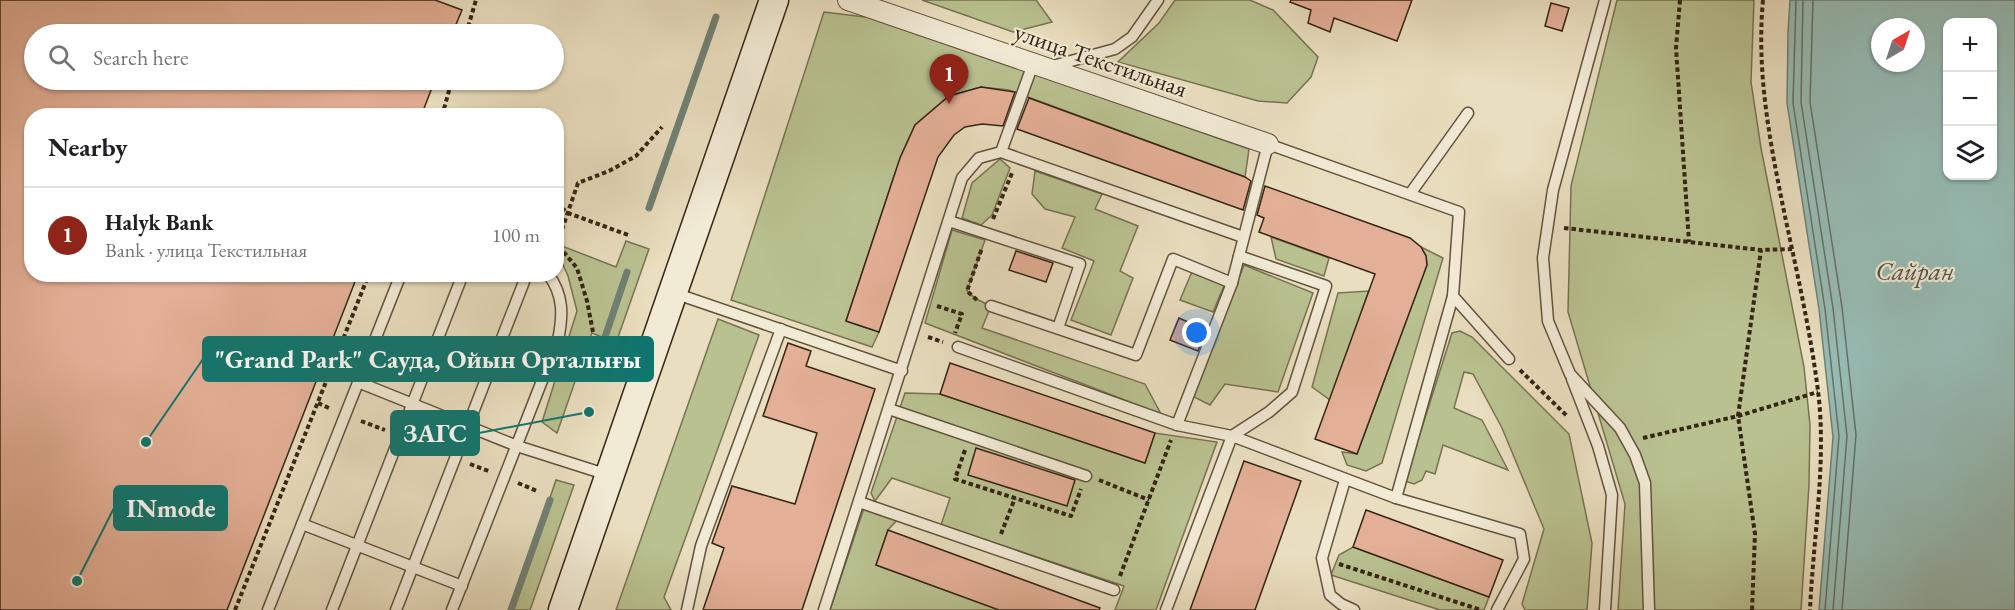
<!DOCTYPE html>
<html lang="en">
<head>
<meta charset="utf-8">
<style>
  :root { --surface:#fff; --page:#f2f2f2; --text:#202124; --muted:#757577; --line:#e0e0e0; --accent:#8f2418 }
  body { margin:0; font-family:"EB Garamond",serif; background:var(--page); color:var(--text) }
  .controls { position:absolute; right:18px; top:18px; display:grid; overflow:hidden; border-radius:12px; box-shadow:0 2px 4px #0004 }
  .controls button { width:54px; height:54px; display:grid; place-items:center; padding:0; border:0; border-bottom:2px solid var(--line); background:var(--surface); color:var(--text); font:30px sans-serif }
  .compass { position:absolute; left:1871px; top:18px; width:54px; height:54px; border-radius:50%; background:var(--surface); box-shadow:0 2px 4px #0004; rotate:39deg }
  .you { position:absolute; left:1197px; top:333px; width:21px; height:21px; margin:-15px; border:4px solid #fff; border-radius:50%; background:#1a73e8; box-shadow:0 0 0 9px #1a73e833 }
  .badge { display:grid; place-items:center; width:39px; height:39px; border-radius:50%; background:var(--accent); color:#fff; font-size:20px; font-weight:700 }
  .pin { position:absolute; translate:-50% -50px; filter:drop-shadow(0 2px 3px #0008) }
  .pin::after { content:''; position:absolute; top:32px; width:21px; height:18px; background:inherit; clip-path:polygon(0 0,100% 0,50% 100%) }
  .list { margin:0; padding:0; list-style:none }
  h2 { display:flex; justify-content:space-between; align-items:center; height:78px; margin:0; padding:0 24px; font-size:26px }
  h2 small { font-size:20px; font-weight:400; color:var(--muted) }
  .list li { display:grid; grid-template-columns:39px 1fr auto; gap:18px; align-items:center; box-sizing:border-box; height:96px; padding:0 24px; border-top:2px solid var(--line) }
  .list b { display:block; font-size:22px; white-space:nowrap }
  .list p { margin:0; font-size:20px; white-space:nowrap; color:var(--muted) }
  .list em { font-size:20px; font-style:normal; color:var(--muted) }
  .icon { flex:none; width:33px; height:33px; fill:none; stroke:currentColor; stroke-width:2; stroke-linecap:round; stroke-linejoin:round }
  .map { position:relative; flex:none; width:2015px; height:610px; overflow:hidden }
  .search { position:absolute; background:var(--surface); box-shadow:0 2px 4px #0004; left:24px; top:24px; width:540px; height:66px; display:flex; align-items:center; gap:15px; box-sizing:border-box; padding:0 21px; border-radius:33px; color:var(--muted); font-size:22px }
  .panel { position:absolute; background:var(--surface); box-shadow:0 2px 4px #0004; left:24px; top:108px; width:540px; height:174px; border-radius:24px }
  .map>svg:first-child { display:block }
</style>
</head>
<body>
<div class="map">
<svg width="2015" height="610" viewBox="0 0 2015 610">
  <rect width="100%" height="100%" fill="#e9debf"/>
  <filter id="stains"><feTurbulence type="fractalNoise" baseFrequency=".00333" numOctaves="4"/><feColorMatrix values="0 0 0 0 .2 0 0 0 0 .09 0 0 0 0 .02 0 0 0 .5 -.17"/></filter>
  <radialGradient id="worn" r=".72"><stop offset=".6" stop-color="#630" stop-opacity="0"/><stop offset="1" stop-color="#630" stop-opacity=".3"/></radialGradient>
  <g fill="#b9c190" stroke="#777352" stroke-width="1.5">
    <polygon points="922,0 1036,0 1052,22 1013,32"/>
    <polygon points="1175,0 1250,0 1273,10 1318,57 1311,77 1287,103 1258,101 1118,62 1159,23"/>
    <polygon points="1617,0 1754,0 1751,82 1761,148 1804,367 1810,425 1809,485 1801,610 1618,610 1625,504 1568,312 1571,186"/>
    <polygon points="824,12 873,18 1249,149 1245,177 1009,90 981,87 949,96 915,125 900,158 846,321 879,332 872,347 731,300"/>
    <polygon points="1000,159 1010,168 992,215 981,225 962,218 972,183"/>
    <polygon points="1035,171 1102,194 1095,209 1138,226 1120,271 1133,278 1111,335 1071,320 1094,261 1062,248 1075,217 1045,209 1032,194"/>
    <polygon points="952,230 985,240 967,291 976,299 991,306 982,328 1145,384 1161,414 925,323"/>
    <polygon points="1271,237 1329,258 1324,276 1276,259"/>
    <polygon points="626,241 649,249 616,343 592,333 557,433 542,422 577,311 568,276 557,251 557,244 616,267"/>
    <polygon points="1421,247 1443,258 1382,463 1366,471 1347,465 1342,452 1357,454 1427,265 1426,256"/>
    <polygon points="1244,265 1313,293 1278,392 1225,384 1210,405 1192,396"/>
    <polygon points="1194,267 1226,281 1213,312 1180,300"/>
    <polygon points="1369,291 1330,400 1312,387 1338,293"/>
    <polygon points="718,319 759,335 664,597 671,610 616,610"/>
    <polygon points="1460,331 1472,337 1569,434 1592,543 1587,610 1525,610 1522,604 1544,529 1502,428 1473,374 1464,372 1454,408 1482,420 1508,470 1443,445 1435,474 1426,471 1422,480 1414,484 1405,481 1452,333"/>
    <polygon points="905,393 940,394 1145,463 1155,433 1217,442 1156,610 1115,610 1124,586 941,525 950,498 892,478 875,501 871,493"/>
    <polygon points="556,480 574,485 530,610 512,610"/>
    <polygon points="864,508 898,519 888,530 876,565 999,610 830,610"/>
    <polygon points="1353,547 1489,597 1484,610 1440,610 1331,575 1339,555"/>
  </g>
  <path fill="#97bcb5" stroke="#708074" stroke-width="1.5" fill-rule="evenodd" d="M1790 0H2015V610H1819L1833 437 1819 309 1787 103 1788 33ZM1948 22H1992V176H1948ZM1880 27H1916V63H1880Z"/>
  <g fill="none" stroke-linecap="round" stroke-linejoin="round">
    <g stroke="#667064" stroke-width="1.5">
      <polyline points="1796,0 1793,103 1825,309 1839,436 1825,610"/>
      <polyline points="1803,0 1801,102 1833,308 1847,436 1833,610"/>
      <polyline points="1813,0 1810,102 1842,307 1856,435 1842,610"/>
    </g>
    <g stroke="#708074" stroke-width="7">
      <polyline points="649,208 716,17"/>
      <polyline points="604,340 627,272"/>
      <polyline points="511,610 550,500"/>
    </g>
  </g>
  <g fill="#e3af96" stroke="#352513" stroke-width="1.5">
    <polygon points="0,0 435,0 462,10 452,34 34,34 34,80 435,80 421,116 32,116 32,274 358,274 227,610 0,610"/>
    <polygon points="1291,0 1412,0 1397,41 1334,18 1330,32 1308,23 1311,10 1290,2"/>
    <polygon points="1551,3 1569,8 1562,31 1545,26"/>
    <polygon points="981,87 1015,92 1003,126 982,124 965,127 954,135 938,157 879,332 846,321 900,158 915,125 949,96"/>
    <polygon points="1029,98 1245,177 1251,181 1243,210 1017,129"/>
    <polygon points="1265,186 1410,238 1421,247 1426,256 1427,265 1357,454 1315,439 1375,274 1259,232 1264,218 1257,215"/>
    <polygon points="1016,251 1053,263 1046,282 1009,270"/>
    <polygon points="1179,318 1206,330 1198,351 1170,340"/>
    <polygon points="788,343 811,351 806,366 875,389 802,610 703,610 724,548 712,543 732,486 795,504 817,433 763,416"/>
    <polygon points="950,363 1155,433 1145,463 940,394"/>
    <polygon points="976,448 1075,480 1067,506 968,475"/>
    <polygon points="1244,461 1301,481 1255,610 1190,610"/>
    <polygon points="1366,510 1503,560 1489,597 1353,547"/>
    <polygon points="888,530 1100,608 1099,610 999,610 876,565"/>
  </g>
  <g fill="none" stroke-linecap="round" stroke-linejoin="round">
    <defs>
      <g id="lane">
        <polyline points="1605,0 1553,190 1543,258 1548,321 1570,374 1620,428 1635,455 1645,483 1649,610"/>
        <polyline points="1049,67 1115,49 1132,37 1158,0"/>
        <polyline points="1001,152 1033,64"/>
        <polyline points="1410,194 1468,113"/>
        <polyline points="949,221 1080,264 1058,328"/>
        <polyline points="674,293 902,371"/>
        <polyline points="991,306 1136,355 1173,259 1232,283"/>
        <polyline points="958,347 1177,425"/>
        <polyline points="1572,379 1598,446 1612,495 1605,610"/>
        <polyline points="358,382 517,446 608,475"/>
        <polyline points="889,409 1086,476"/>
        <polyline points="1345,480 1322,558 1330,595 1341,604 1354,610"/>
        <polyline points="1396,498 1453,296"/>
        <polyline points="859,502 1114,590"/>
        <polyline points="302,524 462,586"/>
        <polyline points="268,610 401,274"/>
        <polyline points="332,610 463,274"/>
        <polyline points="396,610 527,274"/>
        <path d="M452 610 558 340C563 316 564 295 548 274"/>
        <polyline points="687,610 701,546 781,329"/>
        <polyline points="824,610 962,178 979,158 1001,152 1243,237"/>
        <polyline points="1166,610 1232,436 1269,412 1292,392 1326,286 1239,256"/>
        <polyline points="1497,610 1524,559 1520,534 1396,498 1232,436 1177,425 1232,283 1268,144 1459,212 1453,296 1509,359"/>
      </g>
      <polyline id="street" points="848,0 1268,144"/>
      <polyline id="secondary" points="563,610 774,0"/>
    </defs>
    <use href="#lane" stroke="#62533e" stroke-width="13"/>
    <use href="#street" stroke="#62533e" stroke-width="22"/>
    <use href="#secondary" stroke="#352513" stroke-width="31"/>
    <g stroke="#352513" stroke-width="4" stroke-dasharray="4.5 3" stroke-linecap="butt">
      <polyline points="1680,0 1676,48 1689,242"/>
      <path d="M1763 0C1756 75 1771 148 1786 221 1798 277 1811 335 1818 391 1827 460 1813 540 1810 610"/>
      <polyline points="466,34 476,0"/>
      <polyline points="442,116 452,80"/>
      <polyline points="556,203 568,213 628,235"/>
      <polyline points="993,219 1012,173"/>
      <polyline points="1564,228 1761,250 1792,249"/>
      <polyline points="977,300 967,291 982,248"/>
      <polyline points="937,306 962,314 955,333"/>
      <polyline points="593,332 587,301 577,268 557,244 578,183 609,171 636,156 662,127"/>
      <polyline points="928,337 943,342"/>
      <polyline points="1520,370 1568,417"/>
      <polyline points="318,403 331,409"/>
      <polyline points="361,421 385,430"/>
      <polyline points="1643,438 1738,416 1818,392"/>
      <polyline points="414,442 441,452"/>
      <polyline points="965,450 955,479 1071,516 1081,489"/>
      <polyline points="470,464 491,472"/>
      <polyline points="1099,480 1149,500"/>
      <polyline points="518,483 537,491"/>
      <polyline points="1001,534 1015,498"/>
      <polyline points="1339,564 1481,610"/>
      <polyline points="1120,576 1171,440"/>
      <polyline points="235,610 369,274"/>
      <polyline points="1752,610 1755,534 1738,416 1761,250"/>
    </g>
    <use href="#lane" stroke="#f1ead5" stroke-width="10"/>
    <use href="#street" stroke="#f1ead5" stroke-width="20"/>
    <use href="#secondary" stroke="#f1ead5" stroke-width="28"/>
  </g>
  <g text-anchor="middle" dominant-baseline="central" stroke-width="4.5" stroke-linejoin="round" paint-order="stroke">
    <g font-size="24" fill="#352513" stroke="#f1ead5">
      <text transform="translate(1101 60) rotate(19)">улица Текстильная</text>
    </g>
    <g font-size="26" font-style="italic" fill="#525244" stroke="#f1ead5">
      <text x="1915" y="271">Сайран</text>
    </g>
  </g>
  <path fill="none" stroke="#0f766e" stroke-width="2" d="M146 442L203 359M589 412L479 433M77 581L114 508"/>
  <g fill="#0f766e" stroke="#f1ead5" stroke-width="2">
    <circle cx="146" cy="442" r="6"/>
    <circle cx="589" cy="412" r="6"/>
    <circle cx="77" cy="581" r="6"/>
  </g>
  <g fill="#0f766e" stroke="#0f766e" stroke-width="2">
    <rect x="203" y="337" width="450" height="44" rx="6"/>
    <rect x="391" y="411" width="88" height="44" rx="6"/>
    <rect x="114" y="486" width="113" height="44" rx="6"/>
  </g>
  <g font-size="26" text-anchor="middle" font-weight="bold" fill="#fff">
    <text x="428" y="368">"Grand Park" Сауда, Ойын Орталығы</text>
    <text x="435" y="442">ЗАГС</text>
    <text x="171" y="517">INmode</text>
  </g>
  <rect width="100%" height="100%" filter="url(#stains)"/>
  <rect width="100%" height="100%" fill="url(#worn)"/>
</svg>
<div class="controls">
<button>+</button>
<button>−</button>
<button><svg class="icon" aria-label="layers" viewBox="0 0 24 24"><path d="M12 4l9 5-9 5-9-5zM3 14l9 5 9-5"/></svg></button>
</div>
<svg class="compass" viewBox="-18 -18 36 36"><path d="M0-13l5 13h-10z" fill="#e53935"/><path d="M0 13l5-13h-10z" fill="#757577"/></svg>
<div class="you"></div>
<div class="pin badge" style="left:949px;top:104px">1</div>
<div class="search"><svg class="icon" aria-label="search" viewBox="0 0 24 24"><circle cx="10" cy="10" r="6"/><path d="M15 15l6 6"/></svg>Search here</div>
<section class="panel">
<h2>Nearby<small></small></h2>
<ul class="list">
<li><span class="badge">1</span><div><b>Halyk Bank</b><p>Bank · улица Текстильная</p></div><em>100 m</em></li>
</ul>
</section>
</div>
</body>
</html>
